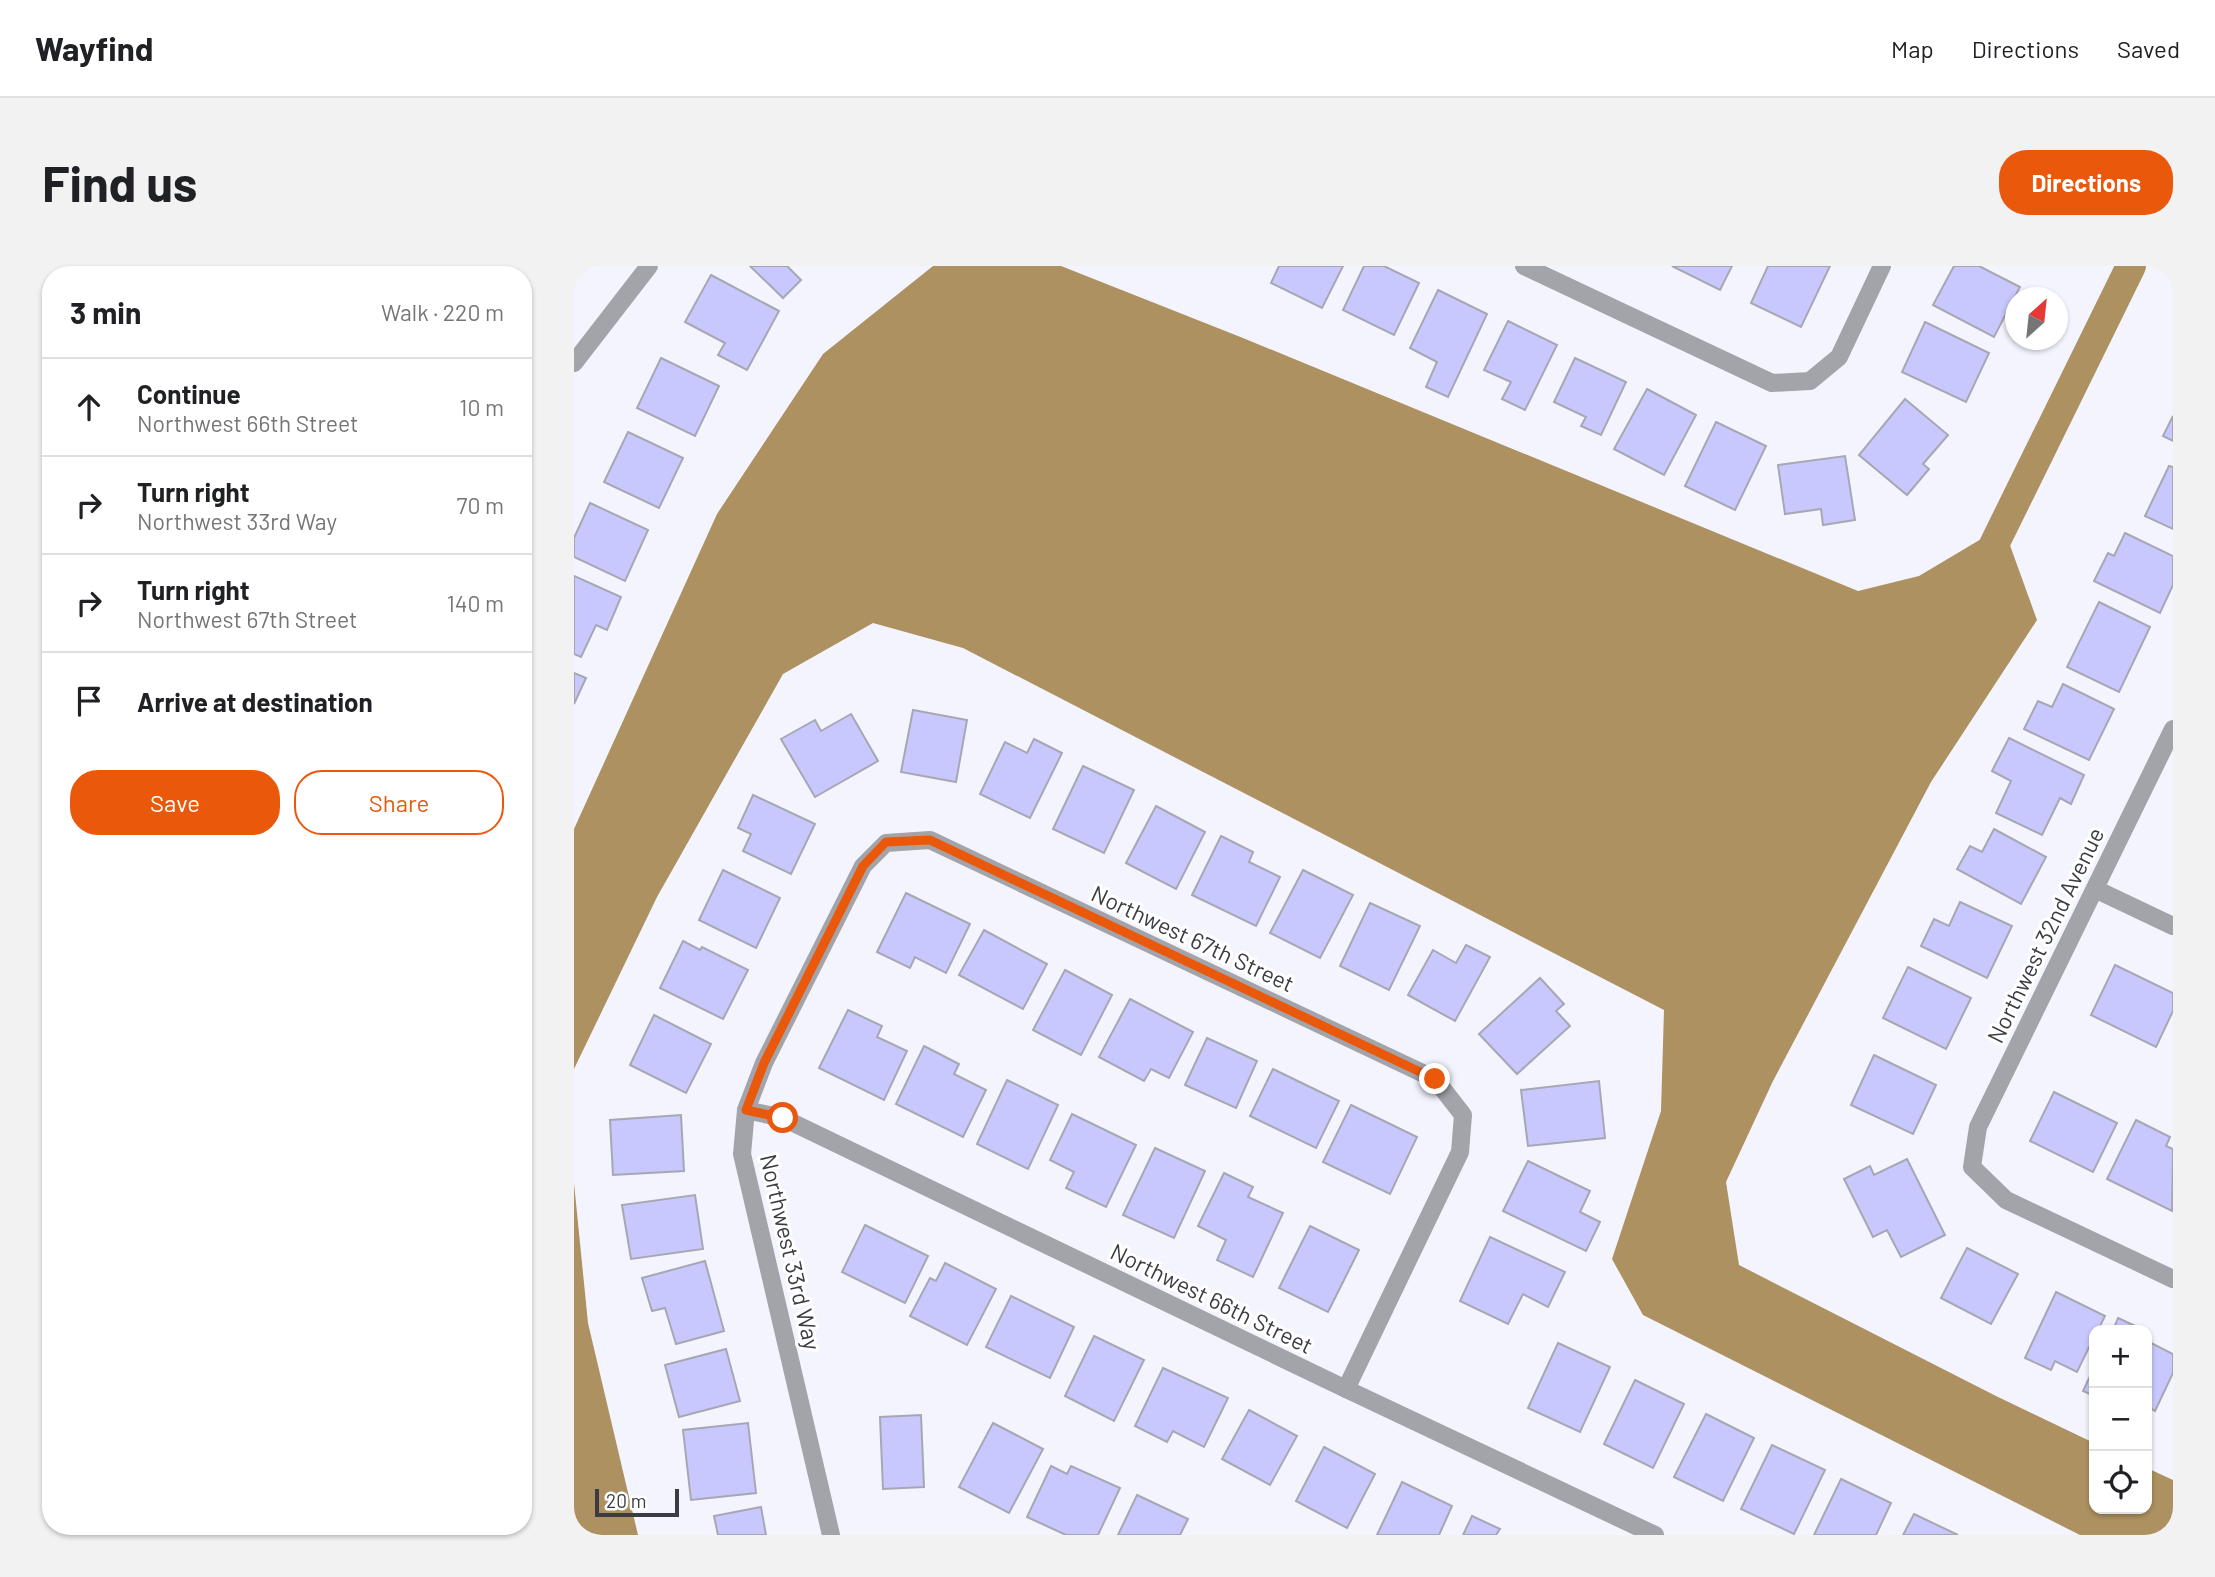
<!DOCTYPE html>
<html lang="en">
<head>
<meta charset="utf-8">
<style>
  :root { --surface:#fff; --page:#f2f2f2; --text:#202124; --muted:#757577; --line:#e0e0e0; --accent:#ea580c }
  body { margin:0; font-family:Barlow,sans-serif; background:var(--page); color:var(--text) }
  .controls { position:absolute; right:21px; bottom:21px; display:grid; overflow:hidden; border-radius:14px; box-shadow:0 2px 5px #0004 }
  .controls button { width:63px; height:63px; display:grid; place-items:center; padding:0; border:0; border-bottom:2px solid var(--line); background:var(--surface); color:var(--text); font:35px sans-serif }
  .compass { position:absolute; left:1431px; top:21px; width:63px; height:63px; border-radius:50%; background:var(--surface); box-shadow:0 2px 5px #0004; rotate:27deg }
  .scale { position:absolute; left:21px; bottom:18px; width:84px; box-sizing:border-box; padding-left:7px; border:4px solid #3b3c41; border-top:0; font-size:19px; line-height:24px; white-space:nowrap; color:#3b3c41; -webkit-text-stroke:5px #fff; paint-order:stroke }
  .stop { position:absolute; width:21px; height:21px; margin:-16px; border:5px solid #ea580c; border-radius:50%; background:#fff }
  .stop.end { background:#ea580c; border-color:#fff; box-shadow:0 2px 7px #0008 }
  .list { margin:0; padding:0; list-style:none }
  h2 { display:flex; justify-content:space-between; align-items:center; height:91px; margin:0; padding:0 28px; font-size:30px }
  h2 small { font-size:23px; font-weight:400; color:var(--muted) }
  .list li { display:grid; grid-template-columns:46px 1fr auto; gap:21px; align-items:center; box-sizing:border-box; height:98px; padding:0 28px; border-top:2px solid var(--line) }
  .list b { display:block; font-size:26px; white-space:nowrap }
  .list p { margin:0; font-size:23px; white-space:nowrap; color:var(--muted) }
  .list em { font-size:23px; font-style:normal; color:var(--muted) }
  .actions { display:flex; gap:14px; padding:21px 28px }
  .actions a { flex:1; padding:16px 0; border:2px solid var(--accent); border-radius:28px; text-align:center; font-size:24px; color:var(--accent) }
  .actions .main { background:var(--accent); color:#fff }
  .icon { flex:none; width:38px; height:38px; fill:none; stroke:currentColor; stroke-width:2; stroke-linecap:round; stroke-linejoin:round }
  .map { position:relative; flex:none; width:1599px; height:1269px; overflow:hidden; border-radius:28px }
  header { display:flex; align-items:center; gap:42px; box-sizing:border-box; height:98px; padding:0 35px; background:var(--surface); border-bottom:2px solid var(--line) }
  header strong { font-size:33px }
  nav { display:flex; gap:38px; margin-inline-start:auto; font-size:24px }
  .intro { display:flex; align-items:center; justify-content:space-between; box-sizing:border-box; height:168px; padding:0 42px }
  h1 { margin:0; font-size:49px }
  .button { padding:18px 32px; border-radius:28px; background:var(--accent); color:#fff; font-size:24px; font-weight:700 }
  main { display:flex; gap:42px; padding:0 42px }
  aside { flex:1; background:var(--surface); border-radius:28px; box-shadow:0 2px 5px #0004 }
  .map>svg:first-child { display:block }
</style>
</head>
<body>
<header>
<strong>Wayfind</strong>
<nav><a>Map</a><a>Directions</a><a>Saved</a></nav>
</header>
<div class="intro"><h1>Find us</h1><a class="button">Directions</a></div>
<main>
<aside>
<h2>3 min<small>Walk · 220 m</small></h2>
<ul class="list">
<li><svg class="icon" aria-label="ahead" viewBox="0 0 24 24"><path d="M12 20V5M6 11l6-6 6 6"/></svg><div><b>Continue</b><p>Northwest 66th Street</p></div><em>10 m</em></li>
<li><svg class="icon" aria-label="right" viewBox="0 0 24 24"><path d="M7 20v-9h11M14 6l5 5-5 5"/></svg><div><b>Turn right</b><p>Northwest 33rd Way</p></div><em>70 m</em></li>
<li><svg class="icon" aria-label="right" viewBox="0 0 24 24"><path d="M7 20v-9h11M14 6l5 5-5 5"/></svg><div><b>Turn right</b><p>Northwest 67th Street</p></div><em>140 m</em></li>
<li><svg class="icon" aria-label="arrive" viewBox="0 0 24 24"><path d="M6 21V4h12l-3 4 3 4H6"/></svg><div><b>Arrive at destination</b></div></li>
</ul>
<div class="actions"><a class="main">Save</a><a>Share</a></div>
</aside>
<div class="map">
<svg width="1599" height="1269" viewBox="0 0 1599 1269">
  <rect width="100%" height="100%" fill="#f4f4ff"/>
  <g fill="#ad9160">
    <polygon points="359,0 487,0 669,72 1284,325 1345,310 1429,260 1463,354 1357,516 1199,815 1152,916 1165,999 1422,1130 1520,1177 1520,1243 1573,1243 1573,1202 1599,1214 1599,1269 1506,1269 1069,1049 1038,993 1087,845 1090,744 389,382 299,357 209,408 83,631 0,803 0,563 143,248 249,88"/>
    <polygon points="0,917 14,1057 64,1269 0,1269"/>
  </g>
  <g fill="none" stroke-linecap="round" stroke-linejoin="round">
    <polyline stroke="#ad9160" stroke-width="30" points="1411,297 1557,0"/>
  </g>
  <g fill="#c8c8fe" stroke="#a7a7b4" stroke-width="2">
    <polygon points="176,0 213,0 227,14 209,32"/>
    <polygon points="705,0 769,0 748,42 697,17"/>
    <polygon points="790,0 810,0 845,17 820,69 769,44"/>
    <polygon points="1098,0 1158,0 1146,24"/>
    <polygon points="1194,0 1256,0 1227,61 1177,37"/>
    <polygon points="1380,0 1405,0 1446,21 1420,71 1359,39"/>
    <polygon points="137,9 205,45 173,104 144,89 151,77 111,56"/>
    <polygon points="864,24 913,48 874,131 852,121 863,96 836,82"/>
    <polygon points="934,55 983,79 951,144 928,133 937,116 910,104"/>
    <polygon points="1351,56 1415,87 1392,136 1328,106"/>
    <polygon points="87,92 145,120 121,170 63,142"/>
    <polygon points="1001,92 1052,116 1027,169 1007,160 1012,151 980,136"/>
    <polygon points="1073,123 1122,149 1090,209 1040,183"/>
    <polygon points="1331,133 1374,169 1349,198 1355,203 1333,229 1285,189"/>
    <polygon points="1599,150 1599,175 1589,170"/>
    <polygon points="1142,156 1192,180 1161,244 1111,220"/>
    <polygon points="54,166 109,192 85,242 30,216"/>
    <polygon points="1271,190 1281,254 1249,259 1247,243 1211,248 1204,199"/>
    <polygon points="1595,200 1599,201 1599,263 1571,250"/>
    <polygon points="16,237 74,264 51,315 0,291 0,272"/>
    <polygon points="1551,267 1599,290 1599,319 1586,347 1520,315 1534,287 1540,290"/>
    <polygon points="0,310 47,331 33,364 22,359 7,391 0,388"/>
    <polygon points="1525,336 1576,361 1545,426 1493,401"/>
    <polygon points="0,407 12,412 0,438"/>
    <polygon points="1489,418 1540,443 1515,494 1450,463 1464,435 1478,441"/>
    <polygon points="339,444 393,454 382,516 327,506"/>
    <polygon points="277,448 304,495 241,531 207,473 241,454 247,465"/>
    <polygon points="1435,472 1510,509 1497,538 1486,532 1468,569 1422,547 1437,515 1418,505"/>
    <polygon points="460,473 488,487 456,552 406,528 431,476 453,487"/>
    <polygon points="509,500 560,524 530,587 479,563"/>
    <polygon points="179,529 241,558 217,608 169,585 177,568 164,562"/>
    <polygon points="582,540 631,566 602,623 552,597"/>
    <polygon points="1420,563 1472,591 1447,638 1383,603 1396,580 1408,586"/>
    <polygon points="647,570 679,586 675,596 706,611 682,660 618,629"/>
    <polygon points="149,604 206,632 182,682 125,654"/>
    <polygon points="729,604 779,629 746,692 696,667"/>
    <polygon points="332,627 396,658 372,707 341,691 336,702 303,686"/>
    <polygon points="1386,636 1438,660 1413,712 1347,680 1360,653 1375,660"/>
    <polygon points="796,637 846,660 815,724 766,700"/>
    <polygon points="410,664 473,698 449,743 385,709"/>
    <polygon points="109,675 126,684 128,681 174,704 149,753 86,722"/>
    <polygon points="892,679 916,691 881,755 834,729 859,684 882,697"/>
    <polygon points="1541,699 1599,727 1599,745 1582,781 1517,749"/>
    <polygon points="1334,701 1397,732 1372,783 1309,752"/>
    <polygon points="491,704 538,729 507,789 459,764"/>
    <polygon points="966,712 990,738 982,745 996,760 943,808 905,768"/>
    <polygon points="556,733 619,766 595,812 577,803 570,815 525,791"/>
    <polygon points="274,744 308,760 303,771 333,785 310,834 245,802"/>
    <polygon points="80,749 137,778 112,827 56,799"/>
    <polygon points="633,772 683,795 662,842 611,819"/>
    <polygon points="350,780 385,798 380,808 412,824 389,871 322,838"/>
    <polygon points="1300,789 1362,819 1339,868 1277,839"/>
    <polygon points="699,803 765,835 742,882 676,850"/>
    <polygon points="433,814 484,839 454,903 403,878"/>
    <polygon points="1025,815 1031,872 954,880 947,824"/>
    <polygon points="1480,826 1543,857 1519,906 1456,875"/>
    <polygon points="777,839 843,871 816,928 749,896"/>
    <polygon points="498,848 562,879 532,941 492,922 500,906 476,894"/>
    <polygon points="107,849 110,905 39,909 36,854"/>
    <polygon points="1562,854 1596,871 1592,880 1599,883 1598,945 1533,913"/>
    <polygon points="581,882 631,905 600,972 549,949"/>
    <polygon points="1333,893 1371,969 1327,991 1313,964 1299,971 1270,913 1296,900 1300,909"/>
    <polygon points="954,895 1016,925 1006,946 1026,956 1012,985 929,945"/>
    <polygon points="650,907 679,921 674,931 709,947 679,1011 643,994 652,974 624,960"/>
    <polygon points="121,929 129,983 57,993 48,939"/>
    <polygon points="291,959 354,990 331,1037 268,1006"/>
    <polygon points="736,960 785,984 754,1046 705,1022"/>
    <polygon points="916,971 991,1006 974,1041 949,1028 934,1058 886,1035"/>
    <polygon points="1393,982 1444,1008 1417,1058 1367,1032"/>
    <polygon points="131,995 150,1065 102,1078 91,1042 78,1045 68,1012"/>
    <polygon points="371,997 422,1023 393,1079 336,1050 356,1012 362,1015"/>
    <polygon points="1482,1026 1531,1050 1524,1064 1520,1064 1520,1071 1503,1106 1481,1095 1477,1104 1451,1092"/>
    <polygon points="437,1030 500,1061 476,1112 412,1081"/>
    <polygon points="1544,1052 1570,1064 1539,1064"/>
    <polygon points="520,1070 570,1094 540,1155 491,1130"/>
    <polygon points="1573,1075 1599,1088 1599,1107 1581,1145 1573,1140"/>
    <polygon points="984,1077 1036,1101 1006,1166 954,1142"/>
    <polygon points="152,1083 166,1135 105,1151 91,1099"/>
    <polygon points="589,1102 654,1132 630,1181 599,1165 593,1176 561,1160"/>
    <polygon points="1520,1102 1520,1130 1509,1125"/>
    <polygon points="1061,1114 1110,1138 1079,1202 1030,1178"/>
    <polygon points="675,1144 723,1170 696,1219 648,1193"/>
    <polygon points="1132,1148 1180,1172 1149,1235 1100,1211"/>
    <polygon points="347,1149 350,1221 309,1223 306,1151"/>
    <polygon points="174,1157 182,1227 117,1234 109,1164"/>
    <polygon points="419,1157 469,1183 435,1247 385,1221"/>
    <polygon points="1198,1179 1251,1204 1220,1268 1167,1243"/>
    <polygon points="750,1181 801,1208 773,1262 722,1235"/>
    <polygon points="477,1200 493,1208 497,1200 546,1222 524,1269 492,1269 453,1251"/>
    <polygon points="1267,1213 1317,1237 1302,1269 1240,1269"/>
    <polygon points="828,1216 878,1240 865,1269 803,1269"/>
    <polygon points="563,1229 614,1253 606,1269 544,1269"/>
    <polygon points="187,1241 192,1269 144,1269 140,1250"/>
    <polygon points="1340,1248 1384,1269 1329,1269"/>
    <polygon points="898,1250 926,1263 922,1269 889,1269"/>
  </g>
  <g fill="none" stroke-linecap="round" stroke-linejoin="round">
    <g stroke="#a3a4a9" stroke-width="18">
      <polyline points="950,0 1198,117 1236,115 1265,91 1308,0"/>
      <polyline points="0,97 75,0"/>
      <polyline points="1599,463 1404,861 1398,901 1432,934 1599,1013"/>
      <polyline points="1521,623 1599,660"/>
      <polyline points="172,844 209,852 772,1123 1081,1269"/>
      <polyline points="257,1269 168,888 172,844 190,797 289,600 312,577 356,574 861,813 889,849 886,886 772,1123"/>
    </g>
  </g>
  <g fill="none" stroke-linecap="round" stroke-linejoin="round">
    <polyline stroke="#ea580c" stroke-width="9" points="209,852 172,844 190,797 289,600 312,576 356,574 861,813"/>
  </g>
  <g text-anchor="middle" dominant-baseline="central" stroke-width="6" stroke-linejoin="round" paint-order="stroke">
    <g font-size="23" fill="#3b3c41" stroke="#fff">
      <text transform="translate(1471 669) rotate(-64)">Northwest 32nd Avenue</text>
      <text transform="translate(619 672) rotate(25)">Northwest 67th Street</text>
      <text transform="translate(217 986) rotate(77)">Northwest 33rd Way</text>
      <text transform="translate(638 1032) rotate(26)">Northwest 66th Street</text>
    </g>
  </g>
</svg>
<div class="controls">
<button>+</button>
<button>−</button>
<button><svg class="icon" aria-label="locate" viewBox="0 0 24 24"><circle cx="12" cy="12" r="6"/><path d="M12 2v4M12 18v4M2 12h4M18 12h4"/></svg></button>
</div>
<svg class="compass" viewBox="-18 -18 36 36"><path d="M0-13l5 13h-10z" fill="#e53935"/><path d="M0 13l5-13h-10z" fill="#757577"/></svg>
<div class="scale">20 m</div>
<div class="stop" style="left:209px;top:852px"></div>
<div class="stop end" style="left:861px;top:813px"></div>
</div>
</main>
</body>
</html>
